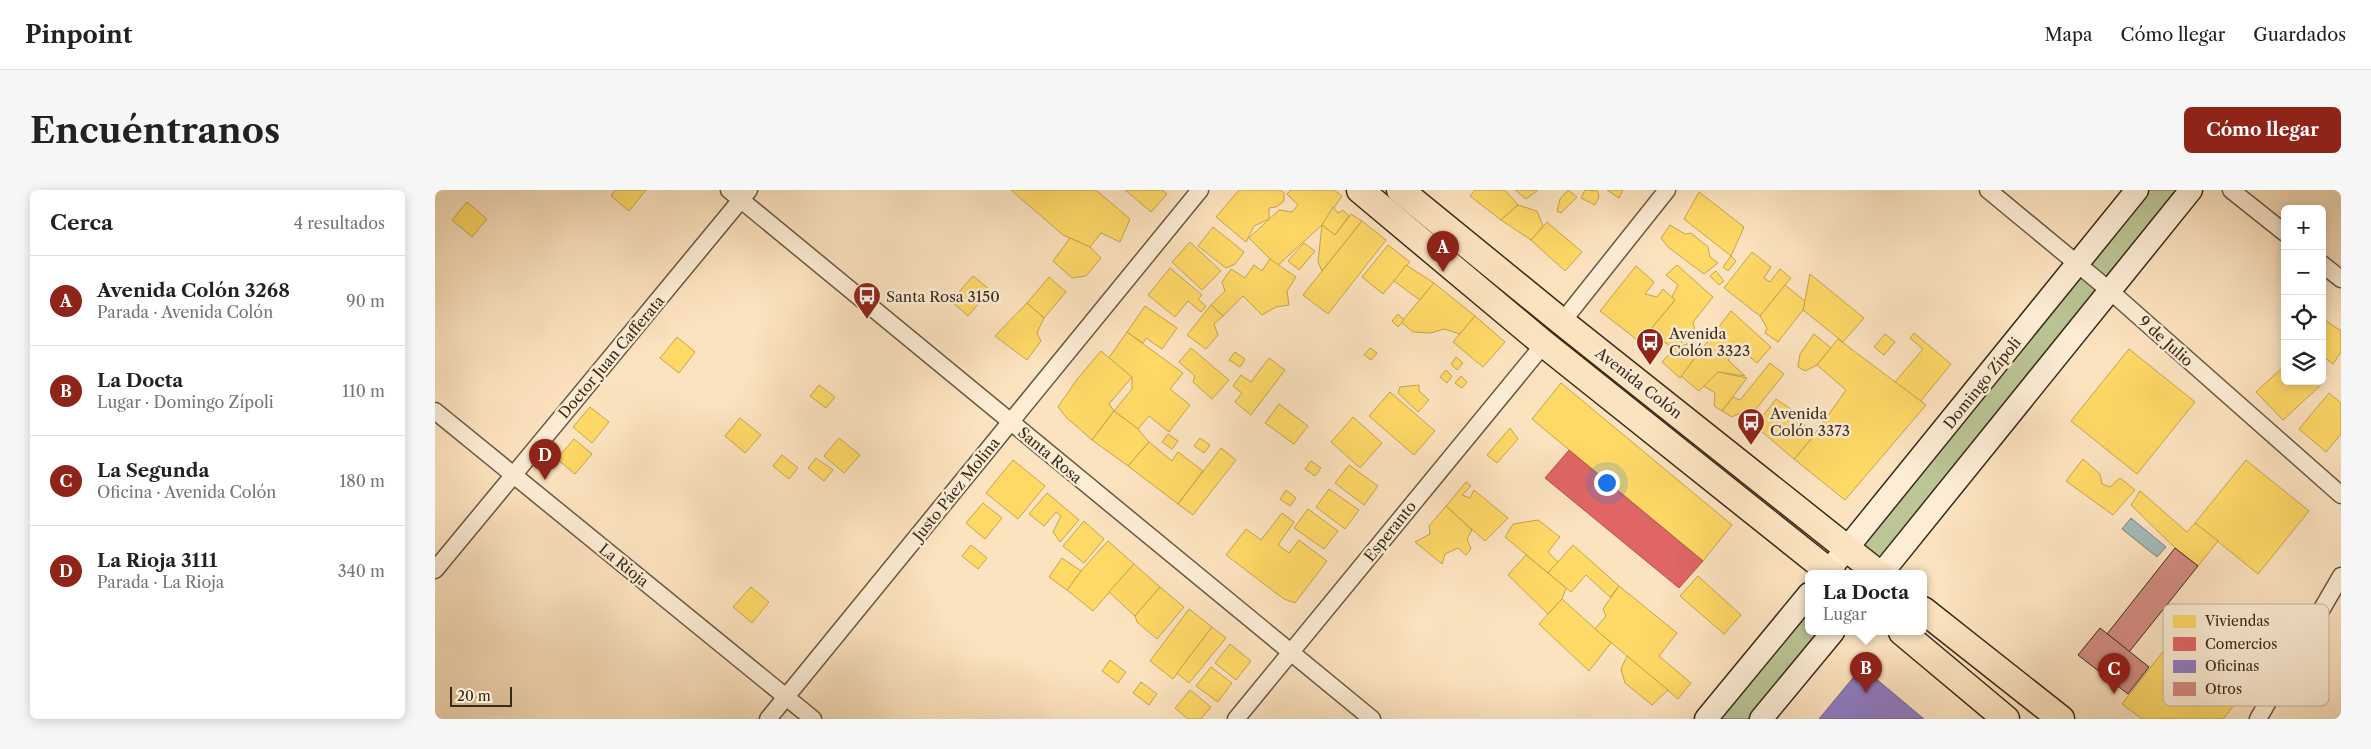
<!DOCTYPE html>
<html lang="es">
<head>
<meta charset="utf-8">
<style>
  :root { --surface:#fff; --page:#f6f6f6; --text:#222; --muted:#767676; --line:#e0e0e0; --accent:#8f2418 }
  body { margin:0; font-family:"Libre Caslon Text",serif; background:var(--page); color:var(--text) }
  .controls { position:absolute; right:15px; top:15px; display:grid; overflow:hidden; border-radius:8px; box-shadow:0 2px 12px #0003 }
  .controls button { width:45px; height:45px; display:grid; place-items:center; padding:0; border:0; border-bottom:1px solid var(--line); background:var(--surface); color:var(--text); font:25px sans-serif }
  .scale { position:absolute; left:15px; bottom:12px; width:62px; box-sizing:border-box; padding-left:5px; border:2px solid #382a1a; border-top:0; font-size:14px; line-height:18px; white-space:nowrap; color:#382a1a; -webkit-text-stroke:4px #fdedd5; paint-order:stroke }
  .you { position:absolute; left:1171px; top:292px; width:18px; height:18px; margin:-12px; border:4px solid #fff; border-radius:50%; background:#1a73e8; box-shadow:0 0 0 8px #1a73e833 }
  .badge { display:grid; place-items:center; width:32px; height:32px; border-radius:50%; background:var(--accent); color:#fff; font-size:16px; font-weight:700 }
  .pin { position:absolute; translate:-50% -41px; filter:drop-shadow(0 1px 2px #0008) }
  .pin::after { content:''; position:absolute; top:26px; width:18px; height:15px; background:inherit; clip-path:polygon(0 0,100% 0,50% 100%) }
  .popup { position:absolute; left:1370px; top:380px; width:122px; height:65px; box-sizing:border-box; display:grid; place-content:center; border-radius:8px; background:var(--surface); filter:drop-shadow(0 1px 4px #0005); font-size:16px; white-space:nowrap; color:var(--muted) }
  .popup b { font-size:19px; color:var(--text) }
  .popup::after { content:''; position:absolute; left:50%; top:100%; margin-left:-10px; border:10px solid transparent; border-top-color:var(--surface) }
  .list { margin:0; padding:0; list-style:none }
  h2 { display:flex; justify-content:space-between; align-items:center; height:65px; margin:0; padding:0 20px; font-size:21px }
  h2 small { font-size:16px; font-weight:400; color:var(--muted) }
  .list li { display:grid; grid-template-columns:32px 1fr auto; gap:15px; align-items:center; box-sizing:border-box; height:90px; padding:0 20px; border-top:1px solid var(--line) }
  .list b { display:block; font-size:19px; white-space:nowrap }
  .list p { margin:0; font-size:16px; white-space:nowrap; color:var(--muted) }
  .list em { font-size:16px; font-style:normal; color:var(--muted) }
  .icon { flex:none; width:28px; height:28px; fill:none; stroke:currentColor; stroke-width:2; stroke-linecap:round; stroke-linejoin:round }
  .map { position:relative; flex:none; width:1906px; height:529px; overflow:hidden; border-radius:8px }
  header { display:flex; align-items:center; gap:30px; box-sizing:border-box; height:70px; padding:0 25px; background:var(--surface); border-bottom:1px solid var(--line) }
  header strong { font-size:24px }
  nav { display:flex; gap:28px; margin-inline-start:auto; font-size:18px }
  .intro { display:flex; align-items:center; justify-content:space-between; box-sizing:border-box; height:120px; padding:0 30px }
  h1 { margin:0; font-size:35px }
  .button { padding:12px 22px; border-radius:8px; background:var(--accent); color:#fff; font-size:18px; font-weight:700 }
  main { display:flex; gap:30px; padding:0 30px }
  aside { flex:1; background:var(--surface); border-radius:8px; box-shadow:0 2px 12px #0003 }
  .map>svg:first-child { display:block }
</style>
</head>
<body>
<header>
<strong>Pinpoint</strong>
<nav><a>Mapa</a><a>Cómo llegar</a><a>Guardados</a></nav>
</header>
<div class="intro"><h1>Encuéntranos</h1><a class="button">Cómo llegar</a></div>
<main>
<aside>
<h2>Cerca<small>4 resultados</small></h2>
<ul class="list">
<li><span class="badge">A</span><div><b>Avenida Colón 3268</b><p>Parada · Avenida Colón</p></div><em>90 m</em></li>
<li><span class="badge">B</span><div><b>La Docta</b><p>Lugar · Domingo Zípoli</p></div><em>110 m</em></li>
<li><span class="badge">C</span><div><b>La Segunda</b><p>Oficina · Avenida Colón</p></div><em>180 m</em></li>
<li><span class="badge">D</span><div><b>La Rioja 3111</b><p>Parada · La Rioja</p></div><em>340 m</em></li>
</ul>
</aside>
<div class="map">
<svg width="1906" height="529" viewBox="0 0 1906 529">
  <rect width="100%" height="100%" fill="#fce3bf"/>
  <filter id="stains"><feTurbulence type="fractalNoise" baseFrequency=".004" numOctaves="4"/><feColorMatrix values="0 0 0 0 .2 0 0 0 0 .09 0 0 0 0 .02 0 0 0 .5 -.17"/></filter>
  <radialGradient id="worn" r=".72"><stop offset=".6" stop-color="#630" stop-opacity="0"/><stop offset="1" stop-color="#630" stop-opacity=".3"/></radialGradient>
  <g fill="#bbc595" stroke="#7a7858">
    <polygon points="1702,0 1756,0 1446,384 1412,359"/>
    <polygon points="1373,404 1374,442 1398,442 1326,529 1271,529"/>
  </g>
  <polygon fill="#a2bcba" stroke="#78827a" points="1696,328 1731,357 1722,367 1687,339"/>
  <g fill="#ffd966" stroke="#c3a44f">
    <polygon points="180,0 211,0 194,21 176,6"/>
    <polygon points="576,0 661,0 695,29 685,52 666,43 655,57 628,45"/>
    <polygon points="690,0 727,0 732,4 716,22"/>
    <polygon points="804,0 846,0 849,3 849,11 841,17 834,18 834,29 819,36 811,52 781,27"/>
    <polygon points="856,0 899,0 907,6 887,35 842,76 814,48 844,20 857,22 863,15 852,4"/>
    <polygon points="1040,0 1070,0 1083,15 1066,30 1035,6"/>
    <polygon points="1080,0 1103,0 1091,9"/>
    <polygon points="1133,0 1142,7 1126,23 1122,21 1125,9"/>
    <polygon points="1150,0 1163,1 1164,7 1160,15 1146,8"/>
    <polygon points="1172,0 1188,0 1184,8"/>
    <polygon points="1264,2 1309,37 1296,66 1249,29"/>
    <polygon points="32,12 52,29 37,47 17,30"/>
    <polygon points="1083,15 1102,21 1108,36 1096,50 1066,30"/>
    <polygon points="898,17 903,23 908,20 914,26 900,45 887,35"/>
    <polygon points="916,24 927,31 887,81 883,72 887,35 900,45"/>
    <polygon points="927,31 951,50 893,124 868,105"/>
    <polygon points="1112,32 1147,62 1130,81 1096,50"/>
    <polygon points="1235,35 1250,44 1256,43 1273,57 1275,67 1283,73 1269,84 1233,57 1226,48"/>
    <polygon points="778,37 809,62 800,74 791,78 763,56"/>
    <polygon points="635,48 655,57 666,68 651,86 637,88 618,71"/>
    <polygon points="755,52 786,81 767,100 737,72"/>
    <polygon points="869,53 880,61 864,80 853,71"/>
    <polygon points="953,55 975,72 948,104 927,87"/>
    <polygon points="1317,62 1336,77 1329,88 1335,92 1345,79 1356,88 1325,126 1289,98"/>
    <polygon points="1296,66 1301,71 1293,81 1288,77"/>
    <polygon points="835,69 861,87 852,101 854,115 841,117 827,125 808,106 788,126 776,115 790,101 787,92 796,79 810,88 819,75 827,81"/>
    <polygon points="971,75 999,93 985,110 959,91"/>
    <polygon points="1242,75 1278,107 1258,132 1260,140 1239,159 1214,141 1240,110 1237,107 1243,95 1231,85"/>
    <polygon points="1201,76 1219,92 1210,104 1222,107 1228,99 1240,110 1205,152 1165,121"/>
    <polygon points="735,78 767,105 763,109 771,116 766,122 753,111 740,127 713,105"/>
    <polygon points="1281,81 1289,91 1284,95 1275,86"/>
    <polygon points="1375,84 1429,128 1408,152 1368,120"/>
    <polygon points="538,86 555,100 533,126 516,111"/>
    <polygon points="614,87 631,102 609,128 592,113"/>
    <polygon points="999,93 1040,126 1025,144 1009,139 996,143 978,142 966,132"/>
    <polygon points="1350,95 1370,111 1368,120 1343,152 1330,143 1332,138 1325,126"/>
    <polygon points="592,113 609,128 602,143 606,151 592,170 560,146"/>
    <polygon points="776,115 788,126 779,134 783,145 771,159 752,145"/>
    <polygon points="710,116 742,138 727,159 711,148 708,153 692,142"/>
    <polygon points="1296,121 1336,157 1322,173 1303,157 1293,170 1310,186 1283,182 1264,201 1246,186"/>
    <polygon points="963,124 969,130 963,137 957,131"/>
    <polygon points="1040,126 1070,152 1048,177 1018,152"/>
    <polygon points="1887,128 1906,141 1906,162 1898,174 1887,166"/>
    <polygon points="692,142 748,183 735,199 755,215 734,242 714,226 703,239 679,221 697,199 697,187 673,169"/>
    <polygon points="1479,143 1516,174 1485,212 1460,192 1488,159 1475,148"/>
    <polygon points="1379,144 1396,158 1382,175 1370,181 1363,177 1365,164"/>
    <polygon points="1450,144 1460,152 1449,165 1439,157"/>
    <polygon points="242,147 260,162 244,183 225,168"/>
    <polygon points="1403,149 1491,215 1410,310 1359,269 1377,248 1411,200 1382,175"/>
    <polygon points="1255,153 1265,161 1245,188 1227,172 1239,159"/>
    <polygon points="756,158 794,190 777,209 758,192 760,186 744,172"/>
    <polygon points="935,158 942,163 936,170 929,165"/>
    <polygon points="1694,159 1760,212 1702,284 1636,231"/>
    <polygon points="666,161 697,187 674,214 679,221 657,250 631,227 623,217 643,188"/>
    <polygon points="800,162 810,169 805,177 794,170"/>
    <polygon points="1021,167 1028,173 1022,180 1016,174"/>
    <polygon points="834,168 850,180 816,225 800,212 807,203 798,196 806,185 816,192"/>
    <polygon points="1335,173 1349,184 1317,224 1309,221 1297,227 1287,221 1298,207 1305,210"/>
    <polygon points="1850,175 1850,191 1888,193 1848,230 1821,202"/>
    <polygon points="1011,180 1017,186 1012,193 1005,187"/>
    <polygon points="1283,182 1312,188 1287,221 1279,216 1280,203 1269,196"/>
    <polygon points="1026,186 1032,192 1027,198 1020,193"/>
    <polygon points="1126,193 1297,335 1268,371 1097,229"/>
    <polygon points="384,195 400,207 391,218 375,206"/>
    <polygon points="984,195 984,201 994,210 983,222 963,203 965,197"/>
    <polygon points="955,202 1000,241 979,265 934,226"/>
    <polygon points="1894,203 1906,213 1906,244 1891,262 1864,239"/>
    <polygon points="1341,209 1363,224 1377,248 1359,269 1320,236"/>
    <polygon points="844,214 873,236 859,254 830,233"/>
    <polygon points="155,217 174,232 157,253 138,237"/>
    <polygon points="679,221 703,239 714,252 693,276 657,250"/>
    <polygon points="918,227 947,253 925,278 896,252"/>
    <polygon points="305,228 326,245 310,263 290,246"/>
    <polygon points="1075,238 1083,249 1062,273 1052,265"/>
    <polygon points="733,244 743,251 737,259 727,252"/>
    <polygon points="404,248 425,265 409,283 389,266"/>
    <polygon points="765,248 775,255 769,263 759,256"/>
    <polygon points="139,249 157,264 140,284 122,269"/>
    <polygon points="714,252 737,271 743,262 768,281 743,314 693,276"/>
    <polygon points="786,258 801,270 758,325 743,314"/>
    <polygon points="347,265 363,278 354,289 338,276"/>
    <polygon points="381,268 398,280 389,291 373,278"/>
    <polygon points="1648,269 1665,284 1667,294 1675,297 1685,288 1700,300 1678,325 1631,291"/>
    <polygon points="578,270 610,296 583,329 551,303"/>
    <polygon points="1811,270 1874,321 1823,384 1760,333"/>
    <polygon points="876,271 886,278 880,286 870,279"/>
    <polygon points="914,275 943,296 929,315 900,293"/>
    <polygon points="1031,292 1036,296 1027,305 1035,308 1039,300 1073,328 1050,351 1011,316"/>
    <polygon points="894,299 924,320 910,339 881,317"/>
    <polygon points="851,300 861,308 855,316 845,309"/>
    <polygon points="1705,301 1752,342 1760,333 1783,351 1763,376 1740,358 1696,315"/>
    <polygon points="612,303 644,330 625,352 618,342 626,326 621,322 609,336 594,324"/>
    <polygon points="548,313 567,328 550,349 531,333"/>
    <polygon points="1011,316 1037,340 1032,349 1036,359 1031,365 1023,358 1010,364 1007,374 980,352 995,344 994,336"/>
    <polygon points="873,319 903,341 889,359 859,338"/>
    <polygon points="847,323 859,332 843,355 854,363 864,350 892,371 860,413 849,409 791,365 811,339 826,350"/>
    <polygon points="1103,330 1125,347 1113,362 1123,372 1113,383 1070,347 1078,334"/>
    <polygon points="649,331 669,349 649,373 628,356"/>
    <polygon points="673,351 699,374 658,421 632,400 646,381"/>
    <polygon points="536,355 552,368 543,379 527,366"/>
    <polygon points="1138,355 1184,396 1175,407 1151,385 1136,402 1113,383"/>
    <polygon points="1091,365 1131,398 1127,409 1113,424 1073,385"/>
    <polygon points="627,368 646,381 632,400 614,387"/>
    <polygon points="699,374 725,397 700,426 674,402"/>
    <polygon points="1263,386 1306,425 1289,444 1245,406"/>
    <polygon points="1184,396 1242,443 1224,466 1256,493 1243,509 1160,439 1171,426 1168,419"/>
    <polygon points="316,397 334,412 317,433 298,417"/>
    <polygon points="725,397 749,417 722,449 702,432 700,426"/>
    <polygon points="1127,409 1176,453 1154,481 1104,434"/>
    <polygon points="754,419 777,437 738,489 715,471"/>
    <polygon points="777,437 791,448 754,493 742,483"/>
    <polygon points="1744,441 1815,495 1788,529 1707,529 1687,514"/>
    <polygon points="795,454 816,471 801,490 780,473"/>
    <polygon points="1192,466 1233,500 1217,515 1190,493 1186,479"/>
    <polygon points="675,470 691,482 683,493 667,481"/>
    <polygon points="776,477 797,493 783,512 761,496"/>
    <polygon points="706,492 722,504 714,515 698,503"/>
    <polygon points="755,500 776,517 766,529 753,529 740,518"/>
  </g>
  <polygon fill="#e06666" stroke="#ae544f" points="1134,260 1268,371 1244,398 1110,288"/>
  <polygon fill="#8e7cc3" stroke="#746390" points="1427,477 1489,529 1384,529"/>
  <g fill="#d38b81" stroke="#382a1a">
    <polygon points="1740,358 1763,376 1694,462 1672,444"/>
    <polygon points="1665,438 1714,477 1693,504 1643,465"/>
  </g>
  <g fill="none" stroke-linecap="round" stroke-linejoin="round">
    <defs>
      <g id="minor">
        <polyline points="294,0 937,529"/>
        <polyline points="1553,0 1674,100 1906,305"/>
        <polyline points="1796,0 1850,43"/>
        <polyline points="1887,74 1906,89"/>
        <polyline points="1127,132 1232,0"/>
        <polyline points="0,221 378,529"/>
        <polyline points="0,380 314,0"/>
        <polyline points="333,529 765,0"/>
        <polyline points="801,529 1109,154"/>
        <polyline points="1823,529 1906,386"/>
      </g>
      <g id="secondary">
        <polyline points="1391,384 1702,0"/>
        <polyline points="1446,384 1756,0"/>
        <polyline points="1271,529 1374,404"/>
        <polyline points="1326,529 1398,442"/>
      </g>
      <g id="primary">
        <polyline points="925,0 1109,154 1397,384"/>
        <polyline points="965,0 1127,132 1444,384"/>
        <polyline points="1488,420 1626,529"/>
        <polyline points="1467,442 1571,529"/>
      </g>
    </defs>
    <use href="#minor" stroke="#695843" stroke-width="19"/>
    <use href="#secondary" stroke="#382a1a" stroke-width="25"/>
    <use href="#primary" stroke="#382a1a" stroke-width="29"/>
    <use href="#minor" stroke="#fdedd5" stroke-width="16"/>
    <use href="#secondary" stroke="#fdedd5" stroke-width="22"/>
    <use href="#primary" stroke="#fce3bf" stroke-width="26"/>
  </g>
  <defs>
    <symbol id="bus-pin" viewBox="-11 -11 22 30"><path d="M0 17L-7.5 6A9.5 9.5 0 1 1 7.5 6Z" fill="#8f2418" stroke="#fdedd5"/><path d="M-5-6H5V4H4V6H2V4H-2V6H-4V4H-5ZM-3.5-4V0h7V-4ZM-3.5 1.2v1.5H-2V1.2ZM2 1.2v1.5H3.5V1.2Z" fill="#fff"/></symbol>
  </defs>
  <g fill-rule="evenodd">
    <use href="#bus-pin" x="416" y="90" width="32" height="43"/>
    <use href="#bus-pin" x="1199" y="136" width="32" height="43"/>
    <use href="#bus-pin" x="1300" y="216" width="32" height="43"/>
  </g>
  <g text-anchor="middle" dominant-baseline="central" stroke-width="5" stroke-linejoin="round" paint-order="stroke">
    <g font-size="15" fill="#382a1a" stroke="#fdedd5" text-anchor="start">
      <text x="451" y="106">Santa Rosa 3150</text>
      <text x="1234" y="143">Avenida<tspan x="1234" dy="17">Colón 3323</tspan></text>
      <text x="1335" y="223">Avenida<tspan x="1335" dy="17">Colón 3373</tspan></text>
    </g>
    <g font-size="15" fill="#382a1a" stroke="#fdedd5">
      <text transform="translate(1731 151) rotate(42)">9 de Julio</text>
      <text transform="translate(176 167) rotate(-50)">Doctor Juan Cafferata</text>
      <text transform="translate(1204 193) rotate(38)">Avenida Colón</text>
      <text transform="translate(1547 193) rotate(-51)">Domingo Zípoli</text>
      <text transform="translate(615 265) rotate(40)">Santa Rosa</text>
      <text transform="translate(521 299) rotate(-51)">Justo Páez Molina</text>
      <text transform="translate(955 341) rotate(-51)">Esperanto</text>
      <text transform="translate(189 375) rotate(39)">La Rioja</text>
    </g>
  </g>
  <rect x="1728" y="414" width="166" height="102" rx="8" fill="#fdedd5" stroke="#c2b29d" stroke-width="1"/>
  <rect x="1738" y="425" width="23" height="13" fill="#ffd966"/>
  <rect x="1738" y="447" width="23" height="14" fill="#e06666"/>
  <rect x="1738" y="470" width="23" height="13" fill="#8e7cc3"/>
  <rect x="1738" y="492" width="23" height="14" fill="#d38b81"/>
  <g font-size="14" fill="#382a1a">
    <text x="1770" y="436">Viviendas</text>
    <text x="1770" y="459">Comercios</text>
    <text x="1770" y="481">Oficinas</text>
    <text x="1770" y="504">Otros</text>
  </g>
  <rect width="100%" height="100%" filter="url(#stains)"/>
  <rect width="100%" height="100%" fill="url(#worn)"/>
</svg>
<div class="controls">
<button>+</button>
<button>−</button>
<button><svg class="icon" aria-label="locate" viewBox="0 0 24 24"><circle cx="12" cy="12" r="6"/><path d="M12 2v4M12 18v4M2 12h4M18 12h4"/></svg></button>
<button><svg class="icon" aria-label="layers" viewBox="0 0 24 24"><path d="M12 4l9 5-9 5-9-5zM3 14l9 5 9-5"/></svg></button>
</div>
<div class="scale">20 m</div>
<div class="you"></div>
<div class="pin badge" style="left:1008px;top:82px">A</div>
<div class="pin badge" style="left:1431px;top:503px">B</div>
<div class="popup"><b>La Docta</b>Lugar</div>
<div class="pin badge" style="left:1679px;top:504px">C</div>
<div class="pin badge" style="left:110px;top:290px">D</div>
</div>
</main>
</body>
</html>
